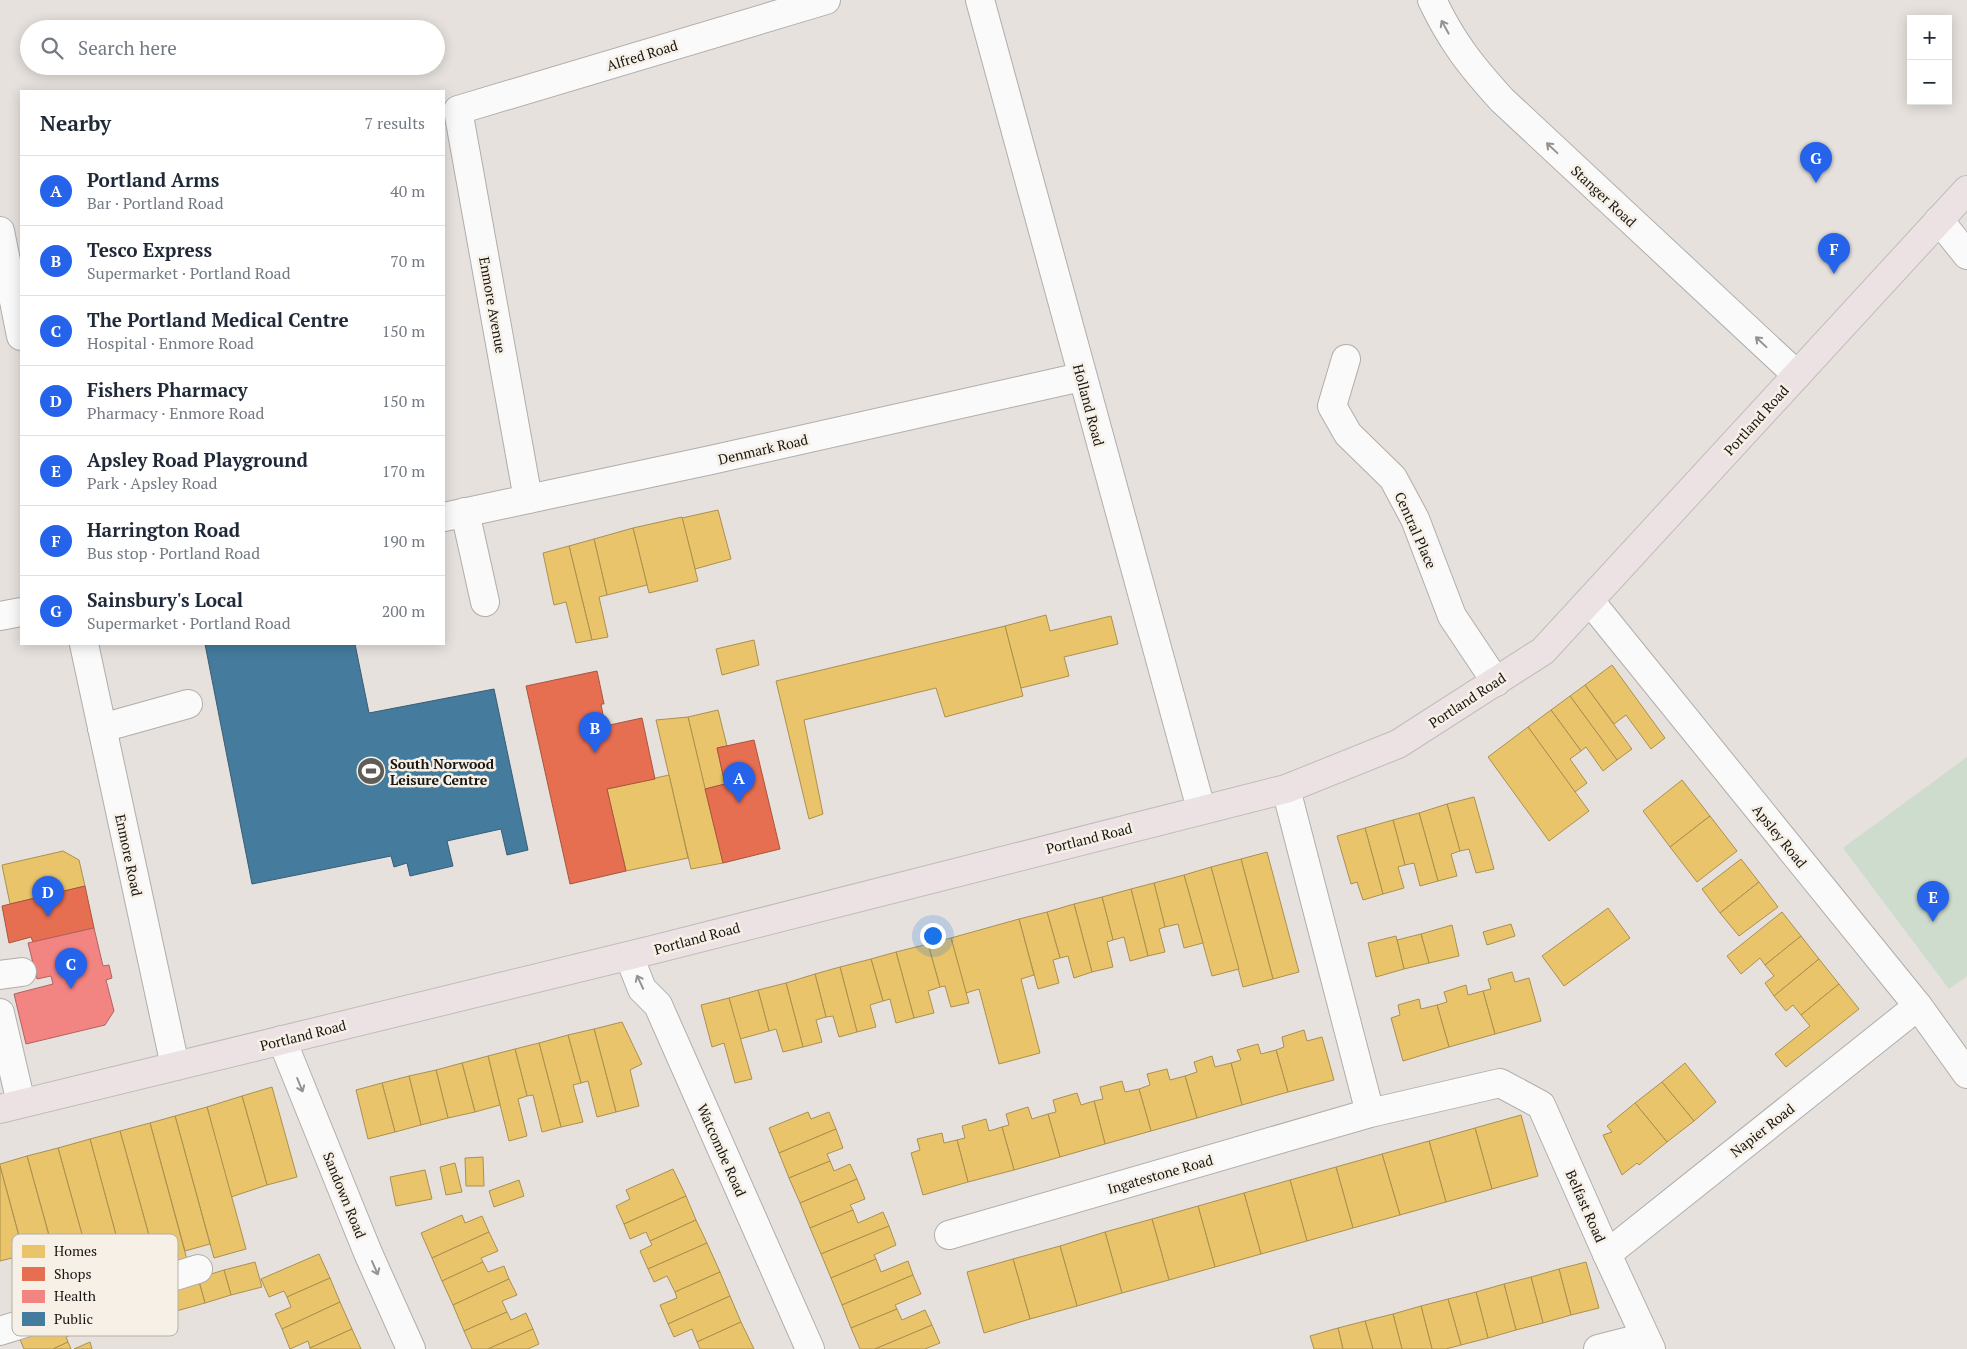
<!DOCTYPE html>
<html lang="en">
<head>
<meta charset="utf-8">
<style>
  :root { --surface:#fff; --page:#f6f6f7; --text:#1f2937; --muted:#747a83; --line:#e0e1e3; --accent:#2563eb }
  body { margin:0; font-family:"PT Serif",serif; background:var(--page); color:var(--text) }
  .controls { position:absolute; right:15px; top:15px; display:grid; overflow:hidden; border-radius:0px; box-shadow:0 2px 12px #0003 }
  .controls button { width:45px; height:45px; display:grid; place-items:center; padding:0; border:0; border-bottom:1px solid var(--line); background:var(--surface); color:var(--text); font:25px sans-serif }
  .you { position:absolute; left:932px; top:935px; width:18px; height:18px; margin:-12px; border:4px solid #fff; border-radius:50%; background:#1a73e8; box-shadow:0 0 0 8px #1a73e833 }
  .badge { display:grid; place-items:center; width:32px; height:32px; border-radius:50%; background:var(--accent); color:#fff; font-size:16px; font-weight:700 }
  .pin { position:absolute; translate:-50% -41px; filter:drop-shadow(0 1px 2px #0008) }
  .pin::after { content:''; position:absolute; top:26px; width:18px; height:15px; background:inherit; clip-path:polygon(0 0,100% 0,50% 100%) }
  .list { margin:0; padding:0; list-style:none }
  h2 { display:flex; justify-content:space-between; align-items:center; height:65px; margin:0; padding:0 20px; font-size:21px }
  h2 small { font-size:16px; font-weight:400; color:var(--muted) }
  .list li { display:grid; grid-template-columns:32px 1fr auto; gap:15px; align-items:center; box-sizing:border-box; height:70px; padding:0 20px; border-top:1px solid var(--line) }
  .list b { display:block; font-size:19px; white-space:nowrap }
  .list p { margin:0; font-size:16px; white-space:nowrap; color:var(--muted) }
  .list em { font-size:16px; font-style:normal; color:var(--muted) }
  .icon { flex:none; width:28px; height:28px; fill:none; stroke:currentColor; stroke-width:2; stroke-linecap:round; stroke-linejoin:round }
  .map { position:relative; flex:none; width:1967px; height:1349px; overflow:hidden }
  .search { position:absolute; background:var(--surface); box-shadow:0 2px 12px #0003; left:20px; top:20px; width:425px; height:55px; display:flex; align-items:center; gap:12px; box-sizing:border-box; padding:0 18px; border-radius:28px; color:var(--muted); font-size:19px }
  .panel { position:absolute; background:var(--surface); box-shadow:0 2px 12px #0003; left:20px; top:90px; width:425px; height:555px; border-radius:0px }
  .map>svg:first-child { display:block }
</style>
</head>
<body>
<div class="map">
<svg width="1967" height="1349" viewBox="0 0 1967 1349">
  <rect width="100%" height="100%" fill="#e6e1dc"/>
  <polygon fill="#cedcce" points="1967,757 1967,976 1949,989 1843,848"/>
  <g fill="#e9c46a" stroke="#aa9050">
    <polygon points="718,510 731,559 695,569 682,518"/>
    <polygon points="682,517 698,581 649,593 633,528"/>
    <polygon points="633,528 647,585 607,595 594,539"/>
    <polygon points="594,539 607,595 599,597 608,637 592,640 569,546"/>
    <polygon points="569,546 592,640 576,643 566,602 554,605 543,553"/>
    <polygon points="1046,615 1050,631 1111,616 1118,644 1064,657 1069,676 1021,688 1005,626"/>
    <polygon points="1005,626 1023,696 945,717 936,688 804,720 823,814 809,819 776,681"/>
    <polygon points="754,640 759,665 722,675 716,649"/>
    <polygon points="1612,665 1665,738 1651,749 1626,715 1614,724 1585,685"/>
    <polygon points="1585,685 1632,749 1617,760 1570,696"/>
    <polygon points="1570,696 1617,760 1603,771 1586,747 1581,751 1551,710"/>
    <polygon points="718,710 727,746 717,748 725,784 705,789 688,717"/>
    <polygon points="1551,710 1581,751 1570,759 1587,783 1575,792 1528,727"/>
    <polygon points="688,717 723,863 691,869 656,720"/>
    <polygon points="1528,727 1589,811 1549,841 1488,757"/>
    <polygon points="669,775 688,858 626,871 607,789"/>
    <polygon points="1682,780 1710,816 1670,847 1643,811"/>
    <polygon points="1474,797 1494,869 1476,873 1469,849 1460,851 1447,804"/>
    <polygon points="1447,804 1460,851 1451,854 1457,876 1438,881 1419,813"/>
    <polygon points="1419,813 1438,881 1420,886 1414,863 1405,865 1393,820"/>
    <polygon points="1710,816 1737,851 1697,882 1670,847"/>
    <polygon points="1393,820 1405,865 1398,867 1404,888 1383,894 1365,828"/>
    <polygon points="1365,828 1383,894 1363,900 1357,882 1351,884 1337,836"/>
    <polygon points="63,851 79,860 85,886 10,904 2,865"/>
    <polygon points="1267,852 1299,972 1273,979 1241,859"/>
    <polygon points="1241,859 1273,979 1243,987 1211,867"/>
    <polygon points="1741,859 1759,882 1720,913 1702,889"/>
    <polygon points="1211,867 1239,969 1212,976 1184,875"/>
    <polygon points="1184,875 1203,943 1184,948 1178,924 1165,927 1154,883"/>
    <polygon points="1759,882 1778,907 1739,936 1720,913"/>
    <polygon points="1154,883 1165,927 1159,929 1165,952 1148,956 1131,889"/>
    <polygon points="1131,889 1148,956 1130,961 1124,937 1113,940 1102,897"/>
    <polygon points="1102,897 1113,940 1107,942 1113,967 1092,972 1074,904"/>
    <polygon points="1074,904 1092,972 1074,978 1068,956 1060,958 1047,912"/>
    <polygon points="1608,908 1630,938 1564,986 1542,956"/>
    <polygon points="1047,912 1060,958 1053,960 1059,983 1038,989 1019,919"/>
    <polygon points="1782,912 1801,936 1765,965 1760,958 1741,974 1727,956"/>
    <polygon points="1019,919 1034,975 1021,979 1040,1053 999,1064 979,989 966,993 951,938"/>
    <polygon points="1511,924 1515,936 1487,945 1483,932"/>
    <polygon points="1452,925 1459,956 1429,963 1421,934"/>
    <polygon points="1421,934 1429,963 1404,969 1397,940"/>
    <polygon points="1396,936 1404,969 1376,977 1368,943"/>
    <polygon points="1801,936 1819,959 1774,996 1765,983 1774,976 1765,965"/>
    <polygon points="951,938 969,1003 951,1007 945,986 940,987 928,944"/>
    <polygon points="928,944 940,987 928,991 934,1013 914,1018 896,952"/>
    <polygon points="896,952 914,1018 896,1023 890,999 883,1001 871,959"/>
    <polygon points="871,959 883,1001 870,1005 876,1027 857,1032 840,967"/>
    <polygon points="1819,959 1839,984 1801,1015 1793,1005 1786,1011 1774,996"/>
    <polygon points="840,967 857,1032 839,1037 833,1016 826,1017 815,974"/>
    <polygon points="1512,972 1515,982 1529,978 1541,1021 1495,1034 1483,991 1491,989 1488,979"/>
    <polygon points="815,974 826,1017 816,1020 822,1042 803,1047 786,983"/>
    <polygon points="786,983 803,1047 783,1052 776,1029 769,1031 758,990"/>
    <polygon points="1839,984 1859,1009 1786,1067 1775,1054 1810,1026 1801,1015"/>
    <polygon points="1466,985 1468,995 1483,991 1495,1034 1449,1047 1437,1005 1447,1002 1444,992"/>
    <polygon points="758,990 769,1031 740,1039 729,998"/>
    <polygon points="729,998 752,1079 735,1083 724,1043 712,1047 701,1005"/>
    <polygon points="1419,999 1421,1009 1437,1005 1449,1047 1403,1061 1391,1018 1400,1015 1398,1005"/>
    <polygon points="622,1022 642,1064 630,1070 639,1106 616,1112 594,1029"/>
    <polygon points="594,1029 616,1112 597,1117 588,1081 581,1083 568,1035"/>
    <polygon points="1304,1030 1307,1041 1322,1037 1334,1080 1288,1092 1276,1050 1284,1047 1282,1037"/>
    <polygon points="568,1035 581,1083 573,1085 583,1122 561,1127 539,1043"/>
    <polygon points="539,1043 561,1127 542,1132 533,1095 527,1096 515,1049"/>
    <polygon points="1258,1044 1261,1054 1276,1050 1288,1092 1242,1105 1231,1063 1241,1060 1237,1050"/>
    <polygon points="515,1049 527,1096 518,1099 527,1136 509,1141 488,1056"/>
    <polygon points="488,1056 500,1105 475,1112 462,1063"/>
    <polygon points="1212,1056 1215,1067 1231,1063 1242,1105 1197,1118 1185,1076 1197,1072 1194,1062"/>
    <polygon points="462,1063 475,1112 448,1118 436,1070"/>
    <polygon points="1685,1063 1716,1102 1694,1121 1662,1082"/>
    <polygon points="1167,1069 1170,1080 1185,1076 1197,1118 1151,1131 1139,1089 1150,1085 1147,1074"/>
    <polygon points="436,1070 448,1118 421,1125 409,1076"/>
    <polygon points="409,1076 421,1125 395,1132 382,1083"/>
    <polygon points="1122,1081 1125,1092 1139,1089 1151,1131 1105,1144 1094,1101 1103,1099 1100,1087"/>
    <polygon points="1662,1082 1694,1121 1667,1142 1635,1103"/>
    <polygon points="382,1083 395,1132 368,1139 356,1090"/>
    <polygon points="272,1087 297,1177 267,1185 242,1096"/>
    <polygon points="1077,1093 1081,1105 1094,1101 1105,1144 1060,1157 1048,1114 1056,1112 1053,1100"/>
    <polygon points="242,1096 267,1185 231,1197 207,1107"/>
    <polygon points="1635,1103 1667,1142 1639,1165 1637,1163 1622,1175 1603,1135 1612,1132 1607,1126"/>
    <polygon points="207,1107 246,1249 214,1258 175,1116"/>
    <polygon points="1028,1107 1032,1119 1048,1114 1060,1157 1014,1170 1002,1127 1009,1125 1006,1114"/>
    <polygon points="808,1112 811,1119 829,1112 836,1129 779,1153 769,1128"/>
    <polygon points="1521,1115 1538,1176 1492,1189 1475,1128"/>
    <polygon points="175,1116 210,1244 185,1251 150,1123"/>
    <polygon points="986,1119 989,1131 1002,1127 1014,1170 968,1182 957,1140 965,1138 962,1126"/>
    <polygon points="150,1123 189,1267 160,1275 120,1131"/>
    <polygon points="1475,1128 1492,1189 1446,1202 1429,1141"/>
    <polygon points="836,1129 843,1148 827,1154 830,1161 789,1178 779,1153"/>
    <polygon points="120,1131 160,1275 129,1283 90,1139"/>
    <polygon points="942,1133 944,1143 957,1140 968,1182 923,1195 911,1153 920,1150 917,1139"/>
    <polygon points="90,1139 129,1283 98,1292 58,1148"/>
    <polygon points="1429,1141 1446,1202 1400,1215 1382,1154"/>
    <polygon points="58,1148 83,1238 52,1246 27,1156"/>
    <polygon points="1382,1154 1400,1215 1353,1228 1336,1167"/>
    <polygon points="27,1156 67,1301 39,1309 0,1166 0,1164"/>
    <polygon points="483,1157 484,1186 466,1186 465,1158"/>
    <polygon points="830,1161 834,1171 850,1164 857,1179 800,1203 789,1178"/>
    <polygon points="455,1163 462,1192 446,1195 440,1167"/>
    <polygon points="0,1166 24,1255 0,1261"/>
    <polygon points="1336,1167 1353,1228 1307,1241 1290,1180"/>
    <polygon points="673,1169 686,1196 624,1224 616,1206 630,1199 626,1190"/>
    <polygon points="425,1170 432,1199 396,1206 390,1177"/>
    <polygon points="857,1179 865,1199 850,1205 853,1210 810,1228 800,1203"/>
    <polygon points="519,1180 524,1196 494,1207 489,1191"/>
    <polygon points="1290,1180 1307,1241 1261,1254 1244,1193"/>
    <polygon points="1244,1193 1261,1254 1215,1267 1198,1206"/>
    <polygon points="686,1196 696,1220 650,1241 646,1232 630,1239 624,1224"/>
    <polygon points="1198,1206 1215,1267 1169,1280 1152,1219"/>
    <polygon points="853,1210 858,1223 883,1212 889,1226 821,1254 810,1228"/>
    <polygon points="462,1215 465,1223 482,1216 489,1232 432,1258 421,1233"/>
    <polygon points="1152,1219 1169,1280 1122,1293 1105,1232"/>
    <polygon points="696,1220 707,1243 648,1269 640,1251 652,1245 650,1241"/>
    <polygon points="889,1226 896,1245 874,1255 876,1259 831,1278 821,1254"/>
    <polygon points="489,1232 498,1251 481,1258 483,1262 442,1281 432,1258"/>
    <polygon points="1105,1232 1122,1293 1077,1306 1060,1246"/>
    <polygon points="707,1243 720,1272 675,1292 667,1276 654,1282 648,1269"/>
    <polygon points="1060,1246 1077,1306 1030,1319 1013,1259"/>
    <polygon points="319,1254 330,1278 287,1297 284,1291 269,1297 261,1279"/>
    <polygon points="876,1259 881,1272 908,1261 913,1275 842,1305 831,1278"/>
    <polygon points="1013,1259 1030,1319 984,1333 967,1272"/>
    <polygon points="255,1262 262,1287 231,1295 224,1270"/>
    <polygon points="483,1262 488,1272 504,1266 509,1279 453,1305 442,1281"/>
    <polygon points="1586,1262 1599,1308 1571,1315 1559,1269"/>
    <polygon points="1559,1269 1571,1315 1543,1323 1531,1277"/>
    <polygon points="224,1270 231,1295 205,1303 198,1278"/>
    <polygon points="720,1272 730,1296 668,1324 660,1305 677,1298 675,1292"/>
    <polygon points="913,1275 921,1294 895,1305 897,1309 851,1328 842,1305"/>
    <polygon points="1531,1277 1543,1323 1516,1330 1504,1284"/>
    <polygon points="198,1278 205,1303 162,1315 156,1290"/>
    <polygon points="330,1278 340,1302 282,1329 275,1314 291,1307 287,1297"/>
    <polygon points="509,1279 517,1295 502,1301 507,1312 464,1331 453,1305"/>
    <polygon points="1504,1284 1516,1330 1488,1338 1476,1292"/>
    <polygon points="1476,1292 1488,1338 1461,1345 1448,1299"/>
    <polygon points="730,1296 741,1322 697,1342 692,1329 674,1337 668,1324"/>
    <polygon points="1448,1299 1461,1345 1446,1349 1432,1349 1421,1306"/>
    <polygon points="340,1302 352,1329 310,1348 308,1341 290,1349 282,1329"/>
    <polygon points="88,1306 96,1324 66,1337 68,1342 53,1349 24,1349 18,1335"/>
    <polygon points="1421,1306 1432,1349 1402,1349 1393,1314"/>
    <polygon points="897,1309 902,1320 925,1310 932,1325 875,1349 860,1349 851,1328"/>
    <polygon points="507,1312 511,1320 526,1313 533,1329 488,1349 472,1349 464,1331"/>
    <polygon points="1393,1314 1402,1349 1373,1349 1365,1321"/>
    <polygon points="1365,1321 1373,1349 1343,1349 1338,1328"/>
    <polygon points="741,1322 754,1349 700,1349 697,1342"/>
    <polygon points="932,1325 940,1343 925,1349 875,1349"/>
    <polygon points="1338,1328 1343,1349 1314,1349 1310,1336"/>
    <polygon points="352,1329 361,1349 310,1349 310,1348"/>
    <polygon points="533,1329 539,1344 528,1349 488,1349"/>
    <polygon points="68,1342 71,1349 53,1349"/>
    <polygon points="90,1342 92,1349 74,1349"/>
  </g>
  <g fill="#e76f51" stroke="#a9543e">
    <polygon points="597,671 604,704 601,704 605,726 642,718 655,779 607,789 626,871 570,884 526,686"/>
    <polygon points="754,740 780,849 723,863 705,789 725,784 717,748"/>
    <polygon points="85,886 94,928 33,942 31,937 9,943 2,906"/>
  </g>
  <polygon fill="#f28482" stroke="#b16361" points="94,928 103,966 109,965 112,978 106,980 114,1011 105,1025 26,1044 14,994 53,984 51,976 37,979 28,943"/>
  <polygon fill="#457b9d" stroke="#385d74" points="205,644 355,644 369,713 494,689 528,850 507,855 501,829 447,841 453,866 410,876 407,863 394,867 391,856 252,884"/>
  <g fill="none" stroke-linecap="round" stroke-linejoin="round">
    <defs>
      <g id="minor">
        <polyline points="980,0 1201,809"/>
        <path d="M1432 0C1452 42 1471 66 1502 100L1797 375"/>
        <polyline points="1939,220 1967,255"/>
        <polyline points="0,231 21,336"/>
        <polyline points="1346,359 1332,406 1348,434 1393,478 1415,519 1452,616 1496,682"/>
        <polyline points="528,499 458,110 826,0"/>
        <polyline points="465,512 485,602"/>
        <polyline points="444,517 711,460 1081,377"/>
        <polyline points="1590,601 1918,1006 1967,1074"/>
        <polyline points="0,616 21,612"/>
        <polyline points="84,644 175,1066"/>
        <polyline points="102,728 188,704"/>
        <polyline points="1286,789 1370,1113"/>
        <polyline points="629,956 642,989 658,1005 810,1349"/>
        <polyline points="0,975 22,972"/>
        <polyline points="0,1013 21,1103"/>
        <polyline points="282,1040 368,1253 411,1349"/>
        <polyline points="949,1235 1370,1113 1500,1083 1541,1105 1607,1254 1651,1349"/>
        <polyline points="1607,1254 1918,1006"/>
        <polyline points="0,1331 198,1269"/>
        <polyline points="1598,1349 1645,1337"/>
      </g>
      <polyline id="major" points="0,1109 656,949 1286,789 1398,744 1543,651 1967,190"/>
    </defs>
    <use href="#minor" stroke="#b1adaa" stroke-width="30"/>
    <use href="#major" stroke="#bfbdba" stroke-width="30"/>
    <use href="#minor" stroke="#fbfafa" stroke-width="28"/>
    <use href="#major" stroke="#ece2e4" stroke-width="28"/>
  </g>
  <defs><path id="oneway-shaft" d="M-6 0H5M1.5-3L5.5 0L1.5 3" fill="none" stroke-width="1.6" stroke-linecap="round" stroke-linejoin="round" transform="scale(1.25)"/></defs>
  <g stroke="#959392">
    <use href="#oneway-shaft" transform="translate(1445 27) rotate(-119)"/>
    <use href="#oneway-shaft" transform="translate(1552 148) rotate(-137)"/>
    <use href="#oneway-shaft" transform="translate(1761 342) rotate(-137)"/>
    <use href="#oneway-shaft" transform="translate(640 982) rotate(-115)"/>
    <use href="#oneway-shaft" transform="translate(300 1085) rotate(68)"/>
    <use href="#oneway-shaft" transform="translate(375 1268) rotate(66)"/>
  </g>
  <defs>
    <symbol id="stadium-disc" viewBox="-11 -11 22 22"><circle r="9.5" fill="#605d59" stroke="#f6f0e7"/><path d="M0-5a6.5 5 0 1 0 0 10a6.5 5 0 1 0 0-10ZM-3.5-1.8h7v3.6h-7Z" fill="#fff"/></symbol>
  </defs>
  <g fill-rule="evenodd">
    <use href="#stadium-disc" x="355" y="755" width="32" height="32"/>
  </g>
  <g text-anchor="middle" dominant-baseline="central" stroke-width="5" stroke-linejoin="round" paint-order="stroke">
    <g font-size="14" fill="#181613" stroke="#f6f0e7">
      <text transform="translate(642 55) rotate(-17)">Alfred Road</text>
      <text transform="translate(1604 196) rotate(43)">Stanger Road</text>
      <text transform="translate(493 305) rotate(80)">Enmore Avenue</text>
      <text transform="translate(1089 405) rotate(75)">Holland Road</text>
      <text transform="translate(1756 420) rotate(-48)">Portland Road</text>
      <text transform="translate(763 449) rotate(-13)">Denmark Road</text>
      <text transform="translate(1416 530) rotate(66)">Central Place</text>
      <text transform="translate(1467 700) rotate(-33)">Portland Road</text>
      <text transform="translate(1780 836) rotate(51)">Apsley Road</text>
      <text transform="translate(1089 838) rotate(-14)">Portland Road</text>
      <text transform="translate(129 855) rotate(78)">Enmore Road</text>
      <text transform="translate(697 938) rotate(-15)">Portland Road</text>
      <text transform="translate(303 1035) rotate(-14)">Portland Road</text>
      <text transform="translate(1762 1130) rotate(-38)">Napier Road</text>
      <text transform="translate(722 1150) rotate(66)">Watcombe Road</text>
      <text transform="translate(1160 1174) rotate(-16)">Ingatestone Road</text>
      <text transform="translate(345 1195) rotate(68)">Sandown Road</text>
      <text transform="translate(1586 1206) rotate(66)">Belfast Road</text>
    </g>
    <g font-size="14" font-weight="bold" fill="#181613" stroke="#f6f0e7" text-anchor="start">
      <text x="390" y="763">South Norwood<tspan x="390" dy="16">Leisure Centre</tspan></text>
    </g>
  </g>
  <rect x="12" y="1234" width="166" height="102" rx="8" fill="#f6f0e7" stroke="#b3afa7" stroke-width="1"/>
  <rect x="22" y="1245" width="23" height="13" fill="#e9c46a"/>
  <rect x="22" y="1267" width="23" height="14" fill="#e76f51"/>
  <rect x="22" y="1290" width="23" height="13" fill="#f28482"/>
  <rect x="22" y="1312" width="23" height="14" fill="#457b9d"/>
  <g font-size="14" fill="#181613">
    <text x="54" y="1256">Homes</text>
    <text x="54" y="1279">Shops</text>
    <text x="54" y="1301">Health</text>
    <text x="54" y="1324">Public</text>
  </g>
</svg>
<div class="controls">
<button>+</button>
<button>−</button>
</div>
<div class="you"></div>
<div class="pin badge" style="left:739px;top:803px">A</div>
<div class="pin badge" style="left:595px;top:753px">B</div>
<div class="pin badge" style="left:71px;top:989px">C</div>
<div class="pin badge" style="left:48px;top:917px">D</div>
<div class="pin badge" style="left:1933px;top:922px">E</div>
<div class="pin badge" style="left:1834px;top:274px">F</div>
<div class="pin badge" style="left:1816px;top:183px">G</div>
<div class="search"><svg class="icon" aria-label="search" viewBox="0 0 24 24"><circle cx="10" cy="10" r="6"/><path d="M15 15l6 6"/></svg>Search here</div>
<section class="panel">
<h2>Nearby<small>7 results</small></h2>
<ul class="list">
<li><span class="badge">A</span><div><b>Portland Arms</b><p>Bar · Portland Road</p></div><em>40 m</em></li>
<li><span class="badge">B</span><div><b>Tesco Express</b><p>Supermarket · Portland Road</p></div><em>70 m</em></li>
<li><span class="badge">C</span><div><b>The Portland Medical Centre</b><p>Hospital · Enmore Road</p></div><em>150 m</em></li>
<li><span class="badge">D</span><div><b>Fishers Pharmacy</b><p>Pharmacy · Enmore Road</p></div><em>150 m</em></li>
<li><span class="badge">E</span><div><b>Apsley Road Playground</b><p>Park · Apsley Road</p></div><em>170 m</em></li>
<li><span class="badge">F</span><div><b>Harrington Road</b><p>Bus stop · Portland Road</p></div><em>190 m</em></li>
<li><span class="badge">G</span><div><b>Sainsbury's Local</b><p>Supermarket · Portland Road</p></div><em>200 m</em></li>
</ul>
</section>
</div>
</body>
</html>
